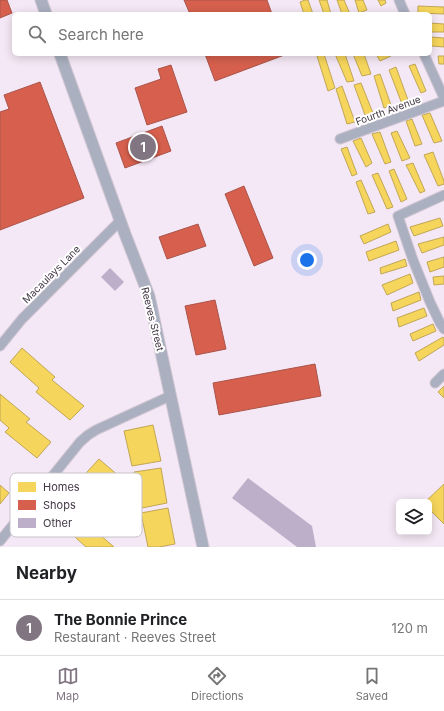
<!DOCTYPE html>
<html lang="en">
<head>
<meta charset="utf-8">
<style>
  :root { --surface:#fff; --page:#f2f2f2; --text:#202124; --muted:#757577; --line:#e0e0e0; --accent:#817582 }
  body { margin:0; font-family:Inter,sans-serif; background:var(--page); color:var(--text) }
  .controls { position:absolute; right:12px; bottom:12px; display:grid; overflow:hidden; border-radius:6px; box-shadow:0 2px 10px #0003 }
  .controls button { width:36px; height:36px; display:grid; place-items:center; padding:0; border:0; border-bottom:1px solid var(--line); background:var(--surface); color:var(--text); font:20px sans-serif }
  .you { position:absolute; left:307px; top:260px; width:14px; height:14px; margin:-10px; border:3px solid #fff; border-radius:50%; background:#1a73e8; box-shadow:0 0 0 6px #1a73e833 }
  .badge { display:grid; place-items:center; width:26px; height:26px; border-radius:50%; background:var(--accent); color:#fff; font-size:13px; font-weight:700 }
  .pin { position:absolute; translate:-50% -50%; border:2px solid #fff; box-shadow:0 1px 4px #0006 }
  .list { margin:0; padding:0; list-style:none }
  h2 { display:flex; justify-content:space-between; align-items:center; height:52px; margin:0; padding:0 16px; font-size:17px }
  h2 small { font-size:13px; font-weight:400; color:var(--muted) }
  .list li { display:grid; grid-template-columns:26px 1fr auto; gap:12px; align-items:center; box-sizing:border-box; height:56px; padding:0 16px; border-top:1px solid var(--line) }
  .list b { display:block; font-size:15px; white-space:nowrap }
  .list p { margin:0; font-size:13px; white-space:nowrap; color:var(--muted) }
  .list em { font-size:13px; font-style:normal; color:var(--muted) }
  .icon { flex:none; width:22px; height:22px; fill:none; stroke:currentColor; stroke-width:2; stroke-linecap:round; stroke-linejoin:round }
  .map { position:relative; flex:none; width:444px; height:547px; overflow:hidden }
  .search { position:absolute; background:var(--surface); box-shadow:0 2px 10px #0003; left:12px; right:12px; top:12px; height:44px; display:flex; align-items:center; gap:10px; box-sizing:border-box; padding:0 14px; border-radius:6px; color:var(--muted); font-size:15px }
  .sheet { height:108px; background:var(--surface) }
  nav { display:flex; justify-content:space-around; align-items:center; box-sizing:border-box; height:56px; border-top:1px solid var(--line); background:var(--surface); font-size:11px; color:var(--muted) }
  nav a { display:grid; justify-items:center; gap:2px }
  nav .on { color:var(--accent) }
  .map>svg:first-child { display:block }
</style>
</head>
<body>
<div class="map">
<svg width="444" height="547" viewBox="0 0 444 547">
  <rect width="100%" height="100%" fill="#f5e8f6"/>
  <g fill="#f6d55c" stroke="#c0a655">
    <polygon points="305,0 308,0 313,14 304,14 300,2"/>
    <polygon points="319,0 327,0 331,14 324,14"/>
    <polygon points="337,0 344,0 350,14 342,14"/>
    <polygon points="355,0 363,0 367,10 359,13"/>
    <polygon points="378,0 385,0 386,3 381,6"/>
    <polygon points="418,6 444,7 444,14 418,13"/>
    <polygon points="430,23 444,24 444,32 430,32"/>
    <polygon points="431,37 444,38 444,47 431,46"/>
    <polygon points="324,54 335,88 328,91 317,56"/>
    <polygon points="335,54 345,54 354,81 347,82"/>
    <polygon points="353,54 364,54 371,74 362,76"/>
    <polygon points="376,54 390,54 391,56 380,61"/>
    <polygon points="438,56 444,56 444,64 439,64"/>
    <polygon points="415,64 426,91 421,93 409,66"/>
    <polygon points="396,67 408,100 402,104 389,70"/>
    <polygon points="380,74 391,105 384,108 374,76"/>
    <polygon points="361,83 373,113 365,115 354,85"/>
    <polygon points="342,86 355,122 347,124 336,89"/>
    <polygon points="430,113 442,141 434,143 422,115"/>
    <polygon points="412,119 422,144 415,146 406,121"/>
    <polygon points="397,131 410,158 402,161 391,133"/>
    <polygon points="380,132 391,162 385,164 372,134"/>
    <polygon points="361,138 372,163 366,167 353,141"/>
    <polygon points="347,147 357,174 352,176 341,149"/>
    <polygon points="433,152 444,181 444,184 438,186 424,155"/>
    <polygon points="413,163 425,191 420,193 406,165"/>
    <polygon points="394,169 407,199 401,202 389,171"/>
    <polygon points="378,173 393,207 387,209 372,175"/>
    <polygon points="361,180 375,212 368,214 356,182"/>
    <polygon points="440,218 443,226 414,236 410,227"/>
    <polygon points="388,224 391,232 364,244 360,236"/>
    <polygon points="444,237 444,245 422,253 418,244"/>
    <polygon points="396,241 399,250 369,261 366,252"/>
    <polygon points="444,257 444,267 430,272 427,262"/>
    <polygon points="405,259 407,266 381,274 380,268"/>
    <polygon points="410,274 413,283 387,295 382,285"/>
    <polygon points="444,276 444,284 434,285 433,277"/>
    <polygon points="419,292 421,300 393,311 391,303"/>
    <polygon points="424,308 427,316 399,327 397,318"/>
    <polygon points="433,324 436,331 413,341 410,334"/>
    <polygon points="443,337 444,339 444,345 419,361 415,353"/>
    <polygon points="22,348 55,377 52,380 84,406 70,420 36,392 39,388 10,362"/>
    <polygon points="444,386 444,398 438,392"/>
    <polygon points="0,394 30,419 26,422 51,442 37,458 5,432 9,428 0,420"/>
    <polygon points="153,425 161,461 132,466 124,431"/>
    <polygon points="99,459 120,477 97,504 76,484"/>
    <polygon points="161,468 167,503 142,508 134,472"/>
    <polygon points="444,484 444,524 429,509 429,502 425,502"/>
    <polygon points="0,485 9,493 0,504"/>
    <polygon points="60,495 94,523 91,527 114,547 86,547 75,537 79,533 49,509"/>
    <polygon points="168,508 175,544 159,547 148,547 141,513"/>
  </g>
  <g fill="#d6604d" stroke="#aa544a">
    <polygon points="0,0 7,0 12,13 0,18"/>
    <polygon points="184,0 267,0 272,14 190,14"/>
    <polygon points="205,54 287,54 215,81"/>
    <polygon points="171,65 187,112 147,125 135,88 161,79 158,69"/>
    <polygon points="40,82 84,198 0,230 0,112 9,109 4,95"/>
    <polygon points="162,126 171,151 125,168 116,143"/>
    <polygon points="244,186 273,258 254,266 225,194"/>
    <polygon points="198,224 206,246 167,259 159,237"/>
    <polygon points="215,300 226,349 196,355 185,306"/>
    <polygon points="315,364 321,396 219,415 213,383"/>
  </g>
  <g fill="#bdaec9">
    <polygon points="110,268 124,282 115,291 101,277"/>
    <polygon points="248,478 312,526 316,547 297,547 232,498"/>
  </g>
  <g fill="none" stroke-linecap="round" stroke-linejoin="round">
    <defs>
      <g id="minor">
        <polyline points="399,0 405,14"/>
        <polyline points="424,54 444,98"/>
        <polyline points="340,139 444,101"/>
        <polyline points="444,195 398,216 413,260 430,302 440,323 444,329"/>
        <polyline points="0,346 22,319 120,221"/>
        <polyline points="435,383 444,374"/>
        <polyline points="0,541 80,442 88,435 96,430 170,396"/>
      </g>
      <g id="tertiary">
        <polyline points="41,0 46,14"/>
        <polyline points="60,54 125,234 149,296 203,547"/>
      </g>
    </defs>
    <use href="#minor" stroke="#d0c5d2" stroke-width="11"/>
    <use href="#tertiary" stroke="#d0c5d2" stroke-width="13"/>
    <use href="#minor" stroke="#aab0c0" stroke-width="9"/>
    <use href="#tertiary" stroke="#aab0c0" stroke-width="11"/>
  </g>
  <g text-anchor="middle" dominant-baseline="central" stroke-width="4" stroke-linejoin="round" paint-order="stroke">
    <g font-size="10" fill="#423744" stroke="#fff">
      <text transform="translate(388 110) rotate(-20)">Fourth Avenue</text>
      <text transform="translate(51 274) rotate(-45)">Macaulays Lane</text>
      <text transform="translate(153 319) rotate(76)">Reeves Street</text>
    </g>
  </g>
  <rect x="10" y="473" width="132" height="64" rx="6" fill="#fff" stroke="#c6c3c7" stroke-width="1"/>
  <rect x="18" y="482" width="18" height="10" fill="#f6d55c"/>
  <rect x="18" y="500" width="18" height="10" fill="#d6604d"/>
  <rect x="18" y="518" width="18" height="10" fill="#bdaec9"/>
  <g font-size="11" fill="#423744">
    <text x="43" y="491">Homes</text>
    <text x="43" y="509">Shops</text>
    <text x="43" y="527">Other</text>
  </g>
</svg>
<div class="controls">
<button><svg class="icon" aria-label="layers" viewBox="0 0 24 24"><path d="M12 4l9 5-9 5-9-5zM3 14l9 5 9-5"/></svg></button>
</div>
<div class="you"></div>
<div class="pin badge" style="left:143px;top:147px">1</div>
<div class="search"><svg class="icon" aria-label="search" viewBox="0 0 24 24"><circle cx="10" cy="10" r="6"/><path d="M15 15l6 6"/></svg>Search here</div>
</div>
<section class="sheet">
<h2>Nearby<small></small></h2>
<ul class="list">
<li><span class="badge">1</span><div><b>The Bonnie Prince</b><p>Restaurant · Reeves Street</p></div><em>120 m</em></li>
</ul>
</section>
<nav>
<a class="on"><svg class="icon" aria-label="map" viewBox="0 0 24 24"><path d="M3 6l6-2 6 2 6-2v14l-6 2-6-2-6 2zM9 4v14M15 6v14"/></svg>Map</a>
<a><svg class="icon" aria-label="directions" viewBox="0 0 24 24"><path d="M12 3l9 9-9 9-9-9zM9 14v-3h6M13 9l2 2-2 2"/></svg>Directions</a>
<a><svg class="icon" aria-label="saved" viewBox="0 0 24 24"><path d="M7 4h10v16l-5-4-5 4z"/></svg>Saved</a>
</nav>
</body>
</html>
